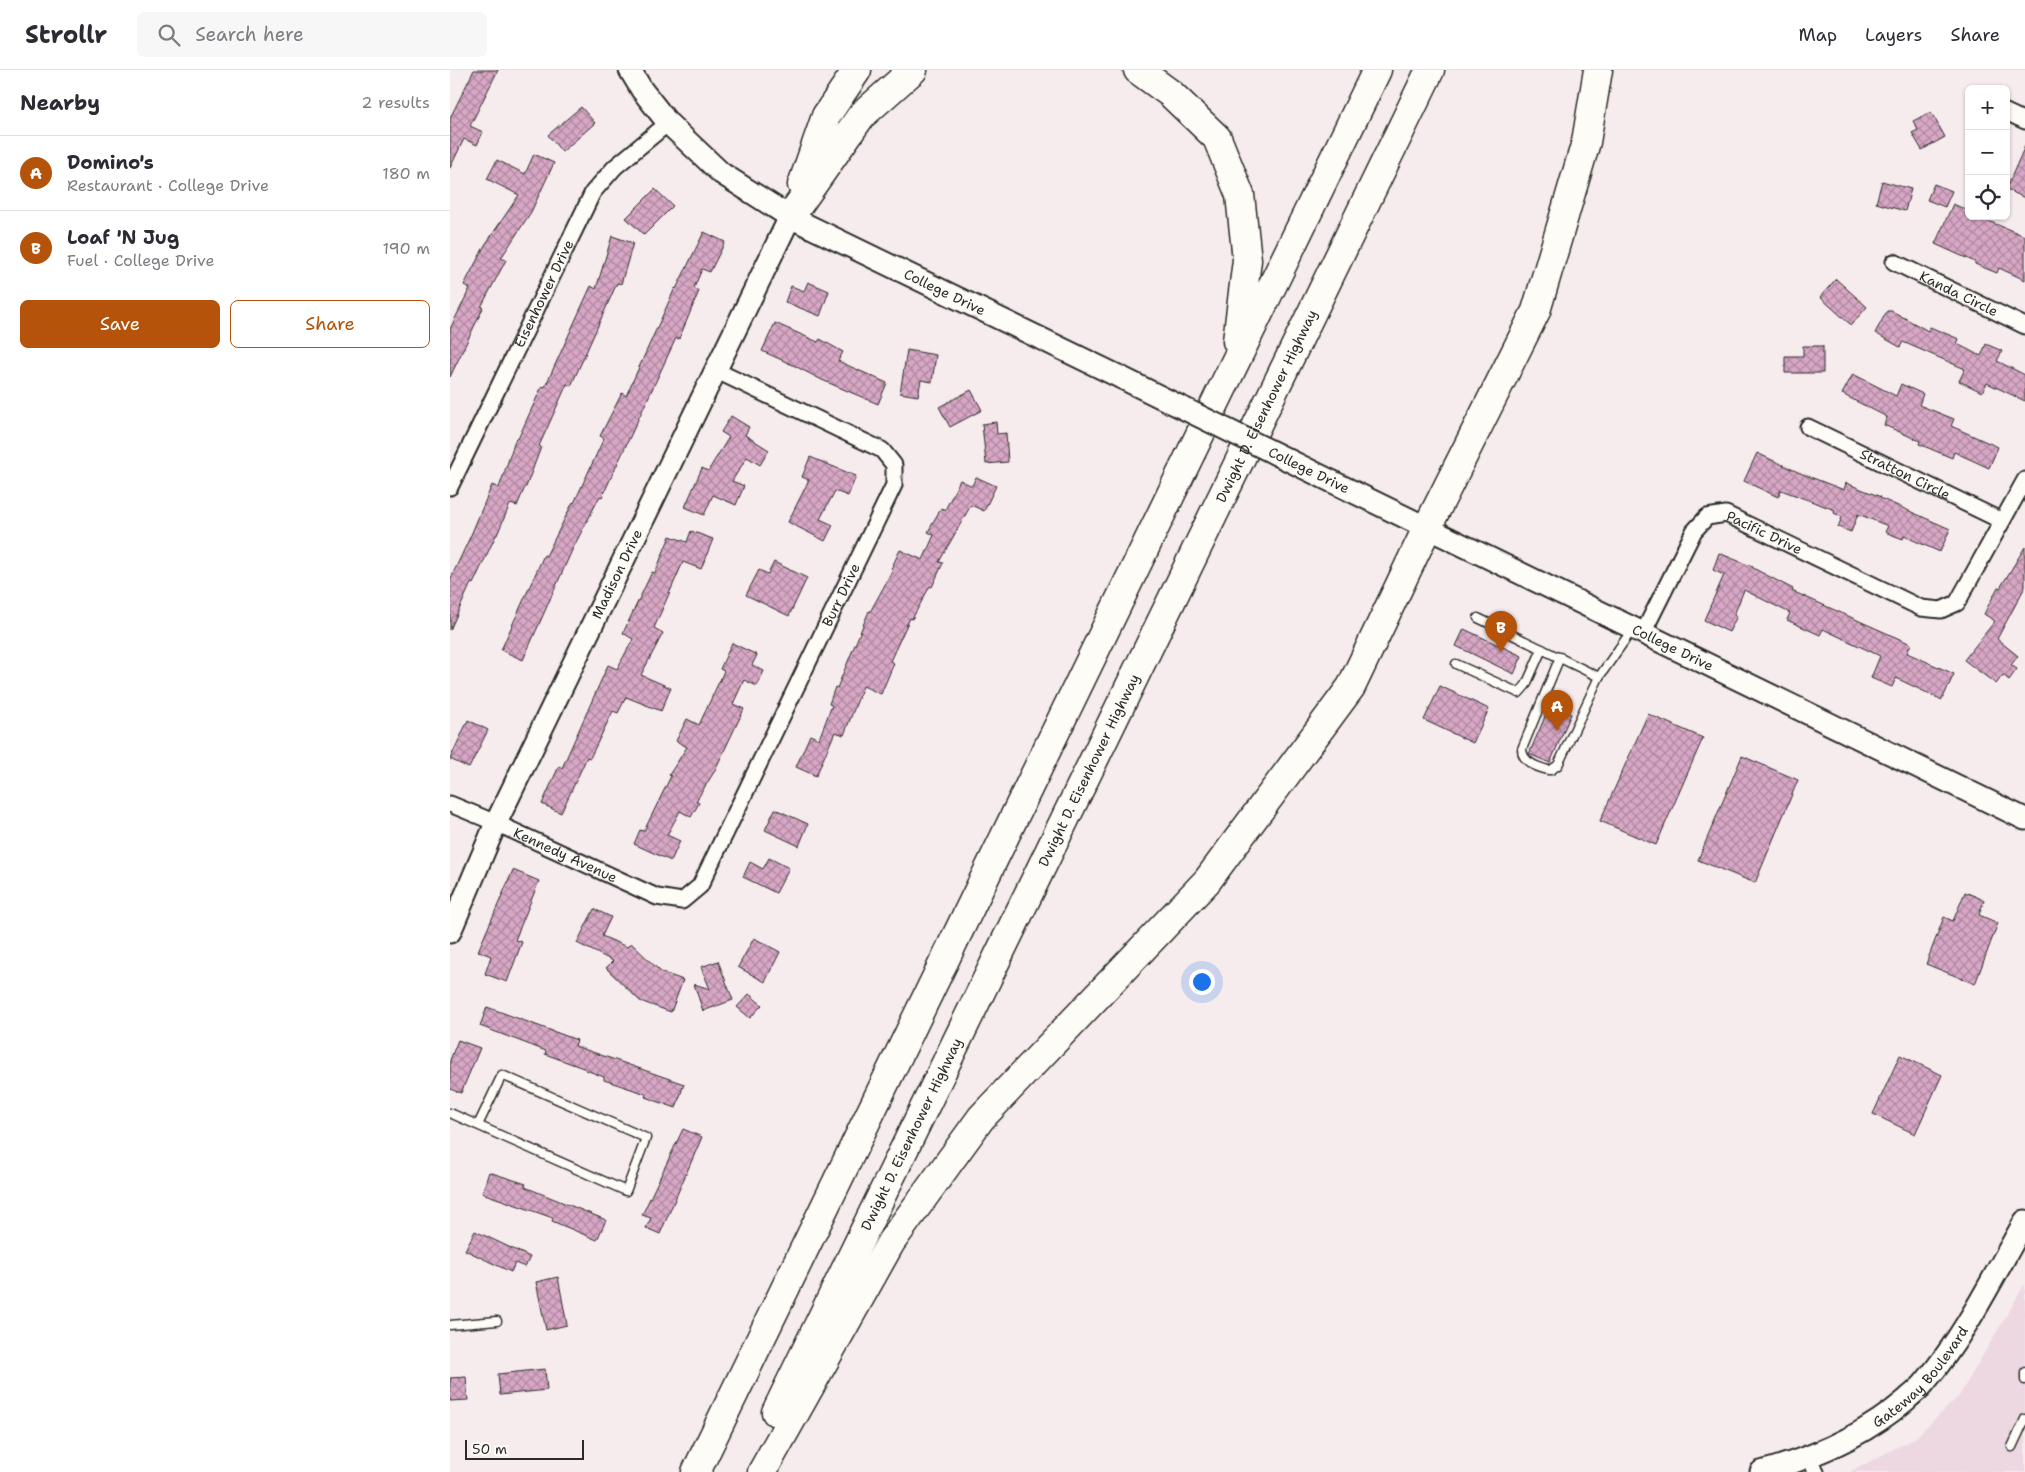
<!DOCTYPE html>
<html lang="en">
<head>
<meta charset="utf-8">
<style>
  :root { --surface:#fff; --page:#f7f7f7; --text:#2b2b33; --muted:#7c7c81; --line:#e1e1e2; --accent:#b45309 }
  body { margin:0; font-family:"Shantell Sans",sans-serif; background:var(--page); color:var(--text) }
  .controls { position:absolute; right:15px; top:15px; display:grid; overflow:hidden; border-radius:8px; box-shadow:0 1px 4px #0004 }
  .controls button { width:45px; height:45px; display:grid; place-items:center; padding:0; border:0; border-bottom:1px solid var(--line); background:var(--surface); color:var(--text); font:25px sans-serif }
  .scale { position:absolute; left:15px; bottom:12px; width:119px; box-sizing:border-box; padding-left:5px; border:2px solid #2b2b2b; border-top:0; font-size:14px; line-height:18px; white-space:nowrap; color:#2b2b2b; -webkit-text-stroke:4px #fdfcf7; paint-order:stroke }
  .you { position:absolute; left:751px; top:911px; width:18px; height:18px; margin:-12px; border:4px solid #fff; border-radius:50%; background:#1a73e8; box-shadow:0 0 0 8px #1a73e833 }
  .badge { display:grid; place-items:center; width:32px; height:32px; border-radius:50%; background:var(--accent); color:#fff; font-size:16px; font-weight:700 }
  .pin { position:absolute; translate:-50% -41px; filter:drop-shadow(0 1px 2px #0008) }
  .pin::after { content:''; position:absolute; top:26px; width:18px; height:15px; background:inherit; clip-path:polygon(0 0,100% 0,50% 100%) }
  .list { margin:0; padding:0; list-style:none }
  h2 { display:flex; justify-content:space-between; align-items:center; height:65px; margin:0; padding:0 20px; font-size:21px }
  h2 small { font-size:16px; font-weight:400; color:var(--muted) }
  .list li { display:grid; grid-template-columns:32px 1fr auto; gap:15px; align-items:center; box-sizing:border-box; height:75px; padding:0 20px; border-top:1px solid var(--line) }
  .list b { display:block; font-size:19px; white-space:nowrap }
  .list p { margin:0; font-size:16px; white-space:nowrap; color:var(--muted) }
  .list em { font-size:16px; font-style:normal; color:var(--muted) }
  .actions { display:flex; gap:10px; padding:15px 20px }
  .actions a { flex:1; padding:11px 0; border:1px solid var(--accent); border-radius:8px; text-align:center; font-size:18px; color:var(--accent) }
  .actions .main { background:var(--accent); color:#fff }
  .icon { flex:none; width:28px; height:28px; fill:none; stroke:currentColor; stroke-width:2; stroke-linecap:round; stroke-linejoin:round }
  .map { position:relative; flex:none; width:1575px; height:1402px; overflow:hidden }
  header { display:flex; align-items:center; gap:30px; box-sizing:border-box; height:70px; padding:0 25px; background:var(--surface); border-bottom:1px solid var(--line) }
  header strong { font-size:24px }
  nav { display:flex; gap:28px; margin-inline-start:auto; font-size:18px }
  .search { width:350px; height:45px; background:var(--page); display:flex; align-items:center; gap:12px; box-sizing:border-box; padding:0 18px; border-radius:8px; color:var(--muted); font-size:19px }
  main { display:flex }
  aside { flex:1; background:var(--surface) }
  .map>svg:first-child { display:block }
</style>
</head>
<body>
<header>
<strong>Strollr</strong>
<div class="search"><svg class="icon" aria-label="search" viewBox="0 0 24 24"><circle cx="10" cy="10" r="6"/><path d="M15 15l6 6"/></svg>Search here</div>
<nav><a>Map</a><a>Layers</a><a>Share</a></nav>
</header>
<main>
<aside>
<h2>Nearby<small>2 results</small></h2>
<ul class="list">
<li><span class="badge">A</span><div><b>Domino's</b><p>Restaurant · College Drive</p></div><em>180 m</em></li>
<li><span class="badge">B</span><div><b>Loaf 'N Jug</b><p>Fuel · College Drive</p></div><em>190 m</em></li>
</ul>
<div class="actions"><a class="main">Save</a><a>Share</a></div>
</aside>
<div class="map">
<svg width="1575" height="1402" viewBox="0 0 1575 1402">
  <defs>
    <pattern id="building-cross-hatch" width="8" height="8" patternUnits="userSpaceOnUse" patternTransform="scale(1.25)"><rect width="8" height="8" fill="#d8a7c5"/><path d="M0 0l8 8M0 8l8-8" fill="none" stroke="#af88a0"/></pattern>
  </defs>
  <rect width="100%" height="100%" fill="#f6ebed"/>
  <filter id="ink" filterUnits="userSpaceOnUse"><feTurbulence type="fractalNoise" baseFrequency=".02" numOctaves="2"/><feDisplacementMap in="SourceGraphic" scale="10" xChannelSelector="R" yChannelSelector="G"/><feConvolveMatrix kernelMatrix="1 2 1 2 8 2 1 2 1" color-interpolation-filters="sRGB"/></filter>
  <g filter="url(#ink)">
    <polygon fill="#edd7e1" points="1575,1214 1575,1402 1400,1402 1465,1368 1509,1326"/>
    <g fill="url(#building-cross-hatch)" stroke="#2b2b2b">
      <polygon points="24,0 48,0 20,56 33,62 27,75 14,69 0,98 0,48"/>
      <polygon points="131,37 145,53 112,82 98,65"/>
      <polygon points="1481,42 1495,67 1472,80 1462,63 1468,60 1463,51"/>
      <polygon points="1575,76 1575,128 1556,119"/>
      <polygon points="84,84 104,93 81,142 51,188 56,190 31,237 33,238 0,307 0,259 20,218 14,215 35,175 69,125 37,109 47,90 75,104"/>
      <polygon points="1432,111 1461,119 1455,141 1426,133"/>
      <polygon points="1484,114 1502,121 1495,137 1477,130"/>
      <polygon points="205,119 223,136 194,165 176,148"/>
      <polygon points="1503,134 1519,141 1519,146 1526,146 1575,166 1575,210 1549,198 1547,203 1525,194 1525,192 1485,174"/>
      <polygon points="254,162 275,172 260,202 252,199 244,218 249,221 229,269 226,268 152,427 150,426 123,478 73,590 51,580 94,485 96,486 123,432 124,433 154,368 150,366 172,323 176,326 225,218 226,219"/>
      <polygon points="162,166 183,173 171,214 167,213 121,316 117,314 89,376 91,377 76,417 75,417 67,436 60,434 47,465 46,465 23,514 21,513 0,560 0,510 21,465 42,415 49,418 66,368 68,369 92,316 95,317 141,216 146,219"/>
      <polygon points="1386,209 1417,237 1401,255 1370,227"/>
      <polygon points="358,212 379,221 370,246 335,232 341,216 354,221"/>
      <polygon points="1437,241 1442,241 1478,261 1480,257 1509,269 1507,274 1531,286 1536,274 1552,281 1547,291 1575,305 1575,331 1537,313 1532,322 1509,311 1515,299 1453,272 1450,277 1425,263"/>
      <polygon points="325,253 368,272 370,269 393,282 388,291 437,313 428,334 372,310 345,296 312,281"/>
      <polygon points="1353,276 1373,276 1373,303 1335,303 1335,286 1353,286"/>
      <polygon points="457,280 486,285 482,312 471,310 468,326 450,323"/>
      <polygon points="1403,304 1446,326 1451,314 1473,324 1469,335 1504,349 1501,356 1548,377 1539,398 1504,382 1502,388 1469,374 1470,371 1434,355 1437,347 1392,324"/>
      <polygon points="521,320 532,340 500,357 489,337"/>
      <polygon points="281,346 299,357 295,365 319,380 310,395 297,387 282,411 294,416 286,435 263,425 254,445 235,437 252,398 258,401 279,367 271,362"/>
      <polygon points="546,352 547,364 556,363 558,392 536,394 532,354"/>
      <polygon points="1307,383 1350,403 1394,420 1396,413 1431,427 1430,428 1500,459 1490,482 1454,466 1453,469 1435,462 1438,456 1408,444 1401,462 1388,457 1392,447 1384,443 1385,440 1331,420 1328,427 1294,411"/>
      <polygon points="360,387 406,406 398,426 385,421 370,449 383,455 375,471 338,452 359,410 352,407"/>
      <polygon points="526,407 546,416 534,441 521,435 489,492 493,493 482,517 480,516 462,549 460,548 440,591 444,593 431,624 413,616 394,665 385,662 366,706 346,697 360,665 369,669 382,635 379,634 385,617 387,618 419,541 420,542 443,500 441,499 450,480 473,490 484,465 478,462 491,438 495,440 510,410 522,416"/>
      <polygon points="241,461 263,469 251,499 233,492 204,558 213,563 191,605 221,618 211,641 176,627 168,643 163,641 140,688 137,687 111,743 92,734 109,696 112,698 158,595 167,599 183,569 173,563 202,502 205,503 220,466 237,472"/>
      <polygon points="1575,477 1575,517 1547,569 1568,586 1561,595 1567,599 1559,610 1553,605 1546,614 1514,590 1545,551 1534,544 1548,517 1550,518"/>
      <polygon points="1269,483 1303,497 1303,498 1343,519 1342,521 1461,574 1457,583 1504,604 1492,630 1446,608 1442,617 1421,608 1430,586 1373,559 1370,565 1337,550 1340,543 1294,520 1284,545 1287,546 1279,562 1254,550 1274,505 1263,500"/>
      <polygon points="324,492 357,508 339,546 296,525 309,500 318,504"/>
      <polygon points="1014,559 1072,586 1064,604 1006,576"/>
      <polygon points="282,573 307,585 302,595 314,601 307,616 294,610 283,634 294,639 264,702 246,731 249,733 241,747 230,741 217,765 230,771 221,791 184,774 190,760 194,761 221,706 219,705 237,677 226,671 237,649 249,655 274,601 270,599"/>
      <polygon points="990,616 1039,639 1023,673 974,650"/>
      <polygon points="1100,635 1121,644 1100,693 1079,684"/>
      <polygon points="1198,644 1253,668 1206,775 1150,751"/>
      <polygon points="18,650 38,660 19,698 0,689"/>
      <polygon points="1292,686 1348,710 1305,813 1248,790"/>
      <polygon points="325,739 358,754 349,776 315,760"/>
      <polygon points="319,788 339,798 326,823 293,807 300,792 313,799"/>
      <polygon points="63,800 89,811 65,870 72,872 57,912 35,904 41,886 28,881"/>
      <polygon points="1515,822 1534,830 1529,845 1548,853 1525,914 1476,894 1494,847 1503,851"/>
      <polygon points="144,839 161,847 152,866 177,877 181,873 211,902 233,910 221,942 190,931 156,898 163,891 127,873"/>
      <polygon points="304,868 330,882 315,912 288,897"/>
      <polygon points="268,891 283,930 253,941 244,914 260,919 251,897"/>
      <polygon points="299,924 312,935 300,948 287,937"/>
      <polygon points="37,937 127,970 125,976 234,1014 226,1038 195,1027 196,1024 154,1010 154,1007 136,1000 136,999 95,984 96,981 30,956"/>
      <polygon points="8,970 30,978 11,1023 0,1019 0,990"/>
      <polygon points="1450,985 1492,1005 1465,1064 1423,1044"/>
      <polygon points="233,1059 252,1067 210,1164 196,1158 201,1148 192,1145"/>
      <polygon points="39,1102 76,1114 75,1117 156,1150 147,1170 102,1151 103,1148 32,1123"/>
      <polygon points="25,1161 80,1187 75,1197 65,1193 61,1202 15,1180"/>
      <polygon points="108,1207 117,1255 96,1260 86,1212"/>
      <polygon points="95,1299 97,1320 50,1325 48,1304"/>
      <polygon points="16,1307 18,1330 0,1331 0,1308"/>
    </g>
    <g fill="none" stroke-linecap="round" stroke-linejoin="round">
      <defs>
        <g id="lane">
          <polyline points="1028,548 1149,607"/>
          <path d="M1110 587 1072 679C1072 692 1087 697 1098 700H1101L1108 695 1149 607 1182 560"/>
          <polyline points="1006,594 1069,623 1076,615 1092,579"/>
          <polyline points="0,1043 176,1121 196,1068 52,1005 28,1055"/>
          <polyline points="0,1255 47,1251"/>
          <polyline points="1575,1302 1575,1310"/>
          <polyline points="1562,1377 1575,1349"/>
        </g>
        <g id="street">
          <polyline points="1556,42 1575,51"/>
          <path id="s1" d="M1444 192 1575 256"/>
          <path id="s2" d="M1358 357 1552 451"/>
          <path id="s3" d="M0 417 143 122 165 97 218 53"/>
          <path id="s4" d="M1193 563 1244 461 1257 447 1276 444 1471 538 1491 540 1507 533 1575 410"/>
          <path id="s5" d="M0 734 46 753 207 827 232 831 250 816 444 415V395L432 380 265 300"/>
          <polyline points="1360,1386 1366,1402"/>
        </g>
        <g id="secondary">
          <path id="s6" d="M180 0 192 20 218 53 271 103 340 147 670 307"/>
          <path id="s7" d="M883 412 1575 749"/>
          <path id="s8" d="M0 862 46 753 340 147"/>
          <path id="s9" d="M1311 1402C1363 1388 1414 1366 1456 1330 1462 1324 1470 1319 1475 1312 1516 1264 1544 1205 1575 1151"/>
        </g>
        <g id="highway">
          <polyline points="688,0 721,24 767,68 790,125 797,190 787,271"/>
          <polyline points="352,115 376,46 407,0"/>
          <polyline points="340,147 411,46 463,0"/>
          <path id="s10" d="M326 1342 980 0"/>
          <polyline points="246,1402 927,0"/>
          <polyline points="312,1402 441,1172 531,1048 757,811 901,617 977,458 1086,241 1136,72 1148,0"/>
        </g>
      </defs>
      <use href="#lane" stroke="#2b2b2b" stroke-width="11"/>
      <use href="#street" stroke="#2b2b2b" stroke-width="19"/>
      <use href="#secondary" stroke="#2b2b2b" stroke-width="25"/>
      <use href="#highway" stroke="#2b2b2b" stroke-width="31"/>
      <use href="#lane" stroke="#fdfcf7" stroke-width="8"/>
      <use href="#street" stroke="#fdfcf7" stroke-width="15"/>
      <use href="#secondary" stroke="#fdfcf7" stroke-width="21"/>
      <use href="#highway" stroke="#fdfcf7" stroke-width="28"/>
      <defs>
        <polyline id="secondary-bridge" points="670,307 883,412"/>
      </defs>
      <use href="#secondary-bridge" stroke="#2b2b2b" stroke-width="25" stroke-linecap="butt"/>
      <use href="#secondary-bridge" stroke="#fdfcf7" stroke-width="21"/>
    </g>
  </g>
  <g text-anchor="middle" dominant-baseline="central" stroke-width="4" stroke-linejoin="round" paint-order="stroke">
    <g font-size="14" fill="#2b2b2b" stroke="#fdfcf7">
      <text stroke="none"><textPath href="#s6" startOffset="392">College Drive</textPath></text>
      <text stroke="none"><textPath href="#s3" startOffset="215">Eisenhower Drive</textPath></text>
      <text stroke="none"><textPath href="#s1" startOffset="72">Kanda Circle</textPath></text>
      <text stroke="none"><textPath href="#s10" startOffset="1119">Dwight D. Eisenhower Highway</textPath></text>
      <text transform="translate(859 400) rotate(26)">College Drive</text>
      <text stroke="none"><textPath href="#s2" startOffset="108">Stratton Circle</textPath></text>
      <text stroke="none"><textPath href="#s4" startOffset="195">Pacific Drive</textPath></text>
      <text stroke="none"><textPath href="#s8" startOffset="395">Madison Drive</textPath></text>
      <text stroke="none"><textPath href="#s5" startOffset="599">Burr Drive</textPath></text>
      <text stroke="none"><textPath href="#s7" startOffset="378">College Drive</textPath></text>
      <text stroke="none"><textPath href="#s10" startOffset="714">Dwight D. Eisenhower Highway</textPath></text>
      <text stroke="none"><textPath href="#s5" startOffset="126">Kennedy Avenue</textPath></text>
      <text stroke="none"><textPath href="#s10" startOffset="309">Dwight D. Eisenhower Highway</textPath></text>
      <text stroke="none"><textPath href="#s9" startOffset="190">Gateway Boulevard</textPath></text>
    </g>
  </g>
</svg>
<div class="controls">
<button>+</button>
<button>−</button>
<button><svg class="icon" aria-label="locate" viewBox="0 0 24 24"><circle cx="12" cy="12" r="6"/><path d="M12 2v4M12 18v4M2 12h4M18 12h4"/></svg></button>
</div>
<div class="scale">50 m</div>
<div class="you"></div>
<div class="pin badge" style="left:1107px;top:661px">A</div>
<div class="pin badge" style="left:1051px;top:582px">B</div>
</div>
</main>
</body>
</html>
